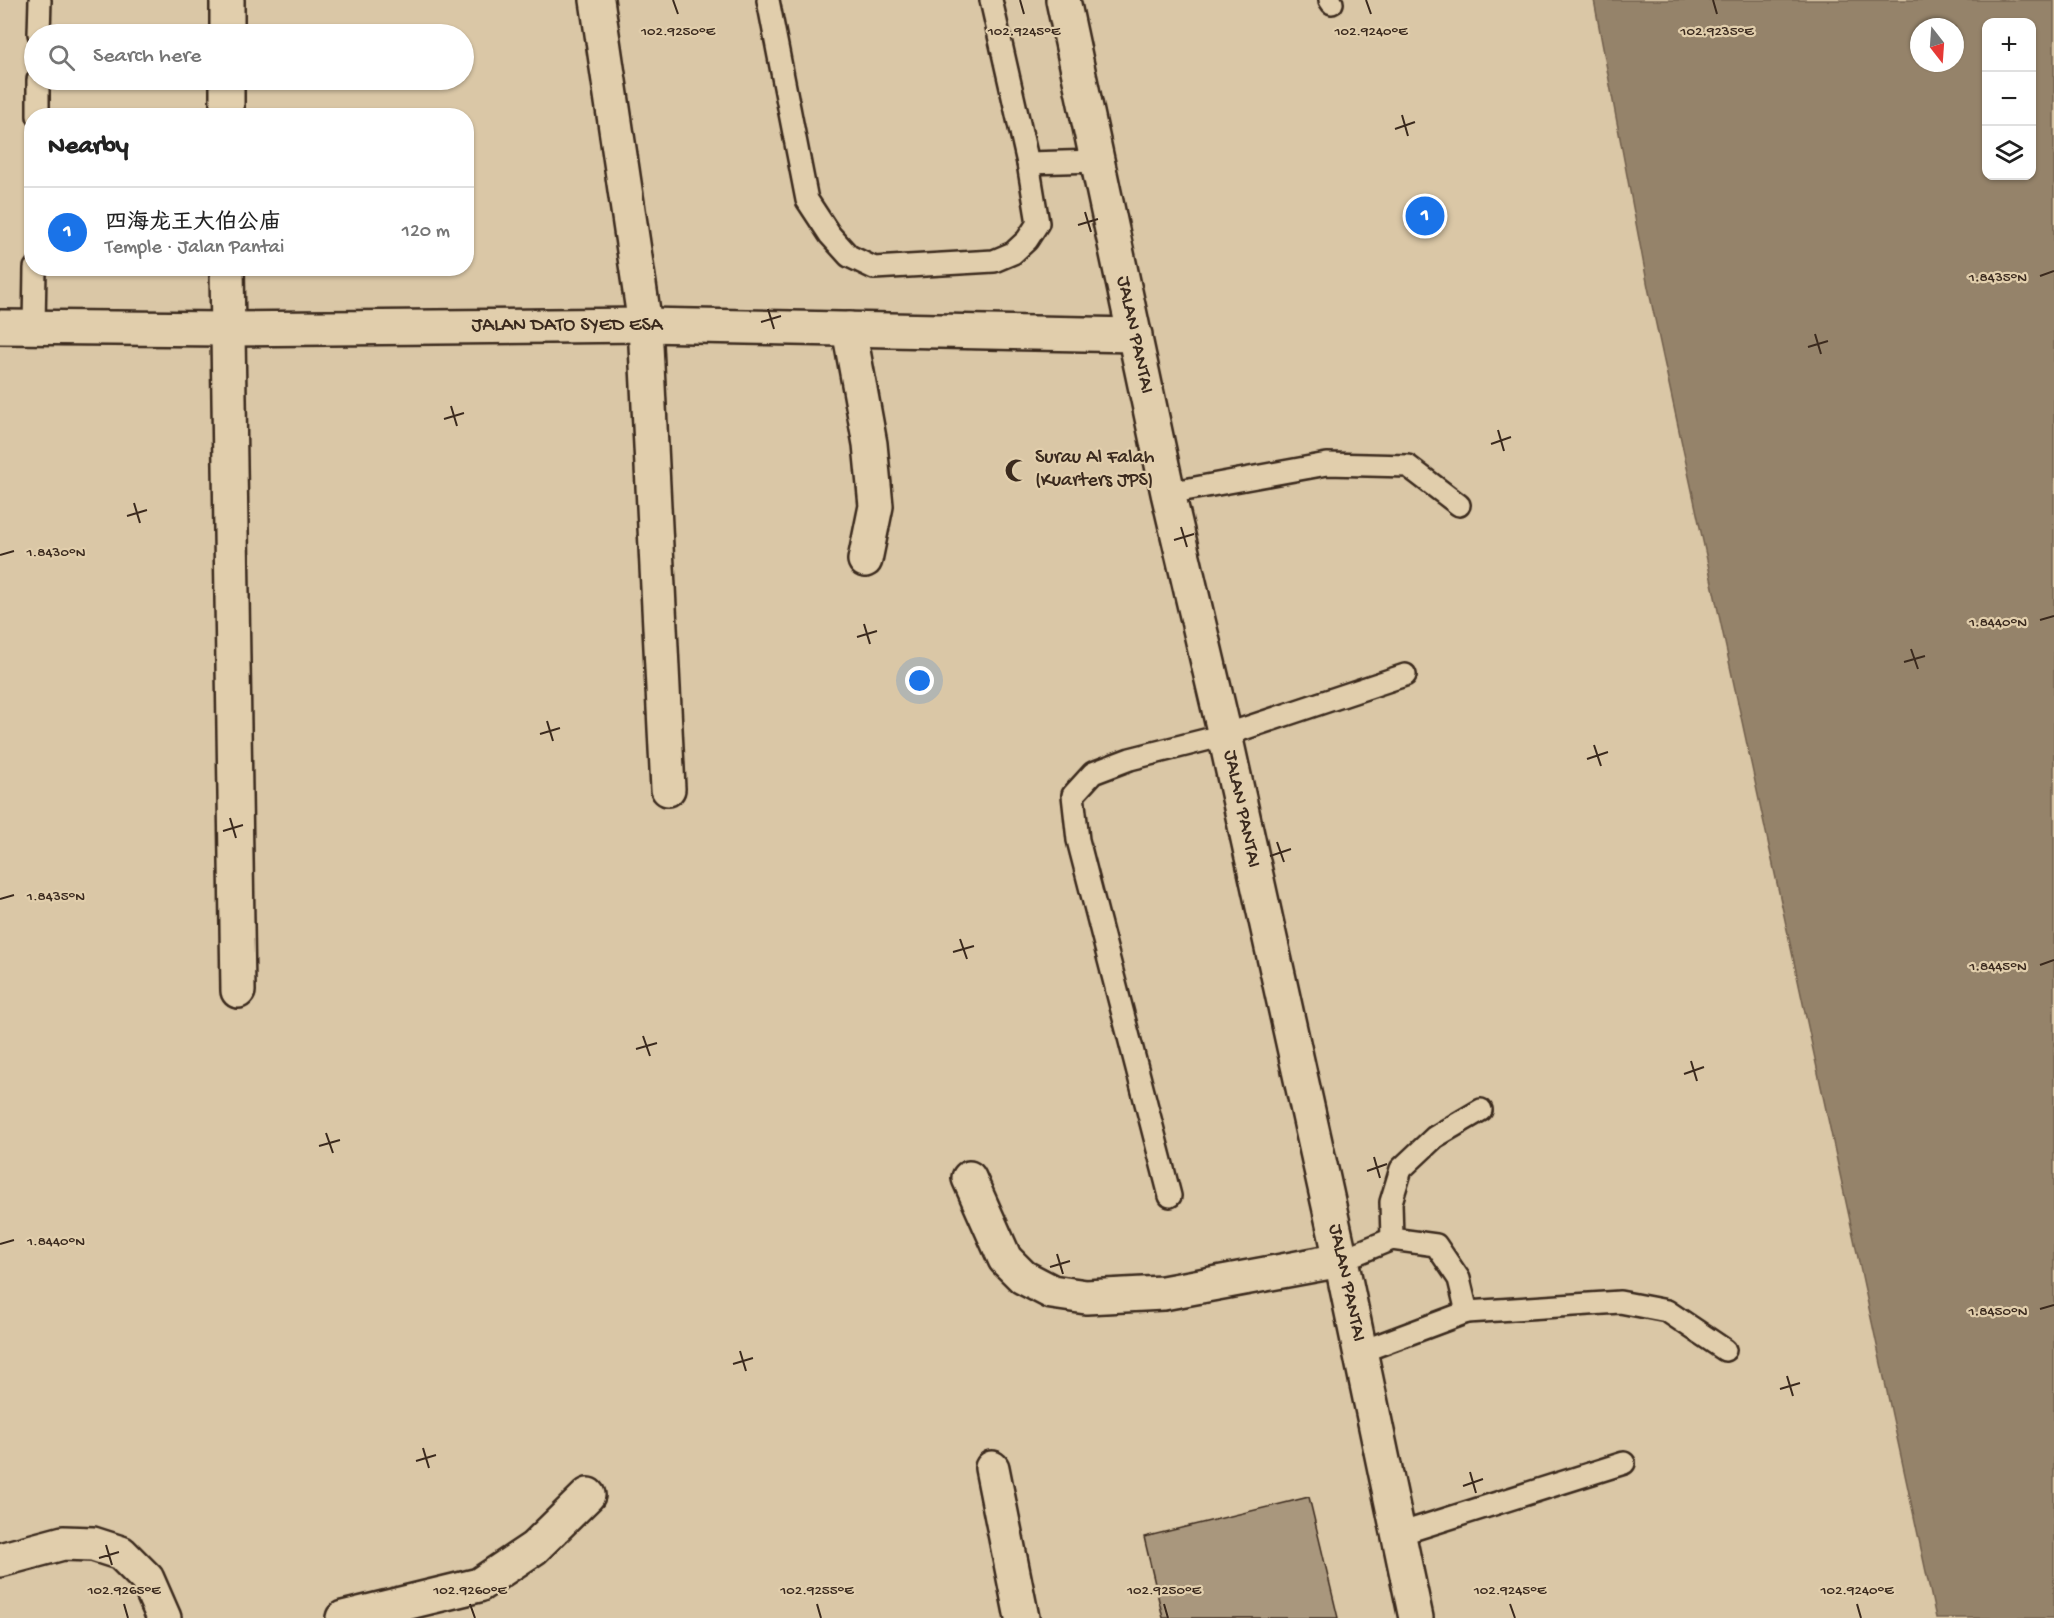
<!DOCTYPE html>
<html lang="en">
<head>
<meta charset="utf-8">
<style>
  :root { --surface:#fff; --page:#f6f6f6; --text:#222; --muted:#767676; --line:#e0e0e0; --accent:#1a73e8 }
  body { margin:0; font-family:"Gochi Hand","LXGW WenKai TC",sans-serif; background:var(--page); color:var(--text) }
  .controls { position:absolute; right:18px; top:18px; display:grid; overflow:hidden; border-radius:12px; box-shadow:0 2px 4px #0004 }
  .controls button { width:54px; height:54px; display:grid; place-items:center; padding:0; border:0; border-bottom:2px solid var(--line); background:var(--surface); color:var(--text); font:30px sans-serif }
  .compass { position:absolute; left:1910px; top:18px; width:54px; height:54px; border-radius:50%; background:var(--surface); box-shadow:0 2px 4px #0004; rotate:163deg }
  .you { position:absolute; left:920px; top:681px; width:21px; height:21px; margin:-15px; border:4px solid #fff; border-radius:50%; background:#1a73e8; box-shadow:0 0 0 9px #1a73e833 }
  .badge { display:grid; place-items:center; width:39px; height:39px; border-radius:50%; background:var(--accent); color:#fff; font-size:20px; font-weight:700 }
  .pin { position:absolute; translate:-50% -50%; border:3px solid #fff; box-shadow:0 2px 6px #0006 }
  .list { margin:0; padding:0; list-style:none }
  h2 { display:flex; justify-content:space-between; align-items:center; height:78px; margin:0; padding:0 24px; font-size:26px }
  h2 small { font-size:20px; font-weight:400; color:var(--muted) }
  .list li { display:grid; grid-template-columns:39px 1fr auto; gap:18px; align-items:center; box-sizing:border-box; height:90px; padding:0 24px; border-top:2px solid var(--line) }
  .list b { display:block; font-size:22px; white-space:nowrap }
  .list p { margin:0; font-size:20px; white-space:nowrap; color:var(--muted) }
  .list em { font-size:20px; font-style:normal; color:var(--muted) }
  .icon { flex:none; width:33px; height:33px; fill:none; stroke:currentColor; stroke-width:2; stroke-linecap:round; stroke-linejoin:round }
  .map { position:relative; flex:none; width:2054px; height:1618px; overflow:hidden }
  .search { position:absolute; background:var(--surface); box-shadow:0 2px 4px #0004; left:24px; top:24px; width:450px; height:66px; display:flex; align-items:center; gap:15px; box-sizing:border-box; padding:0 21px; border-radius:33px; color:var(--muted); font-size:22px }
  .panel { position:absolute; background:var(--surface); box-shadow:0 2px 4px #0004; left:24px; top:108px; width:450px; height:168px; border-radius:24px }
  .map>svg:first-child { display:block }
</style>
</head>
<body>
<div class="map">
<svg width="2054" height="1618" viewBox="0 0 2054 1618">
  <rect width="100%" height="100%" fill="#dac7a6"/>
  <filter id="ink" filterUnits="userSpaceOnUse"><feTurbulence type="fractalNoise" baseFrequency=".0167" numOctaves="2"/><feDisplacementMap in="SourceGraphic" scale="12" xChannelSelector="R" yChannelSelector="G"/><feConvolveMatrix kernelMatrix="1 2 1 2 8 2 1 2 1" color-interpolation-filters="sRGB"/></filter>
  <g filter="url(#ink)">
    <path fill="#95836a" stroke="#715f4c" stroke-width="1.5" fill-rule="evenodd" d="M1594 0H2054V1618H1936L1648 287ZM1986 22H2032V176H1986ZM1919 27H1955V63H1919Z"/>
    <polygon fill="#a9977d" stroke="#3b2a1e" stroke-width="1.5" points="1309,1497 1338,1618 1163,1618 1144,1537"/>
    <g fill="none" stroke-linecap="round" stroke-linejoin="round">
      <defs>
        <g id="service">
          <polyline points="768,0 807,200 830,235 849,256 874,268 994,261 1013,253 1027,240 1038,223 1028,163 991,0"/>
          <polyline points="1330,0 1332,3"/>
          <polyline points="39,34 40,0"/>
          <polyline points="38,116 38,80"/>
          <polyline points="1028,163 1097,161"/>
          <polyline points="34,327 35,268"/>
          <polyline points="1168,493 1327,464 1408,466 1459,505"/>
          <polyline points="1170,1196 1078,840 1073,795 1093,773 1130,759 1225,735 1405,675"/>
          <polyline points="1392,1239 1391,1202 1401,1169 1435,1137 1481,1110"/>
          <polyline points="1341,1260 1392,1239 1436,1245 1459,1279 1467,1312 1620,1302 1667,1311 1725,1350"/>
          <polyline points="1360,1352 1467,1312"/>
          <polyline points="1399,1534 1624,1463"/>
        </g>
        <g id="minor">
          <polyline points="597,0 645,325 668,789"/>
          <polyline points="227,34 227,0"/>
          <polyline points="227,116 227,80"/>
          <polyline points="227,268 238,991"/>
          <polyline points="849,329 870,444 876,506 865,560"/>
          <polyline points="969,1178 1005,1259 1023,1277 1052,1292 1086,1297 1163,1293 1341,1260"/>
          <polyline points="992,1468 1022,1618"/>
          <polyline points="0,1560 63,1543 93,1544 121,1553 147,1579 164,1618"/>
          <polyline points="343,1618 479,1585 534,1548 588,1495"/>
        </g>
        <polyline id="tertiary" points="0,327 227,329 645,325 1135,335"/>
        <polyline id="primary" points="1063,0 1168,493 1225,735 1341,1260 1416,1618"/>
      </defs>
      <use href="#service" stroke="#3b2a1e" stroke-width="26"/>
      <use href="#minor" stroke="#3b2a1e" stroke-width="38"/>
      <use href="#tertiary" stroke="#3b2a1e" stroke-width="38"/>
      <use href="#primary" stroke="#3b2a1e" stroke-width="38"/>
      <use href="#service" stroke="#e1ceac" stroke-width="21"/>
      <use href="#minor" stroke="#e1ceac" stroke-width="33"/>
      <use href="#tertiary" stroke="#e1ceac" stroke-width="33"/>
      <use href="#primary" stroke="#e1ceac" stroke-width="33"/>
    </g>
  </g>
  <path fill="none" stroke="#3b2a1e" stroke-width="2" d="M673 0 678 14M1020 0 1024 14M1366 0 1371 14M1713 0 1717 14M1402 115 1408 136M1395 129 1415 122M1085 212 1091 232M1078 225 1098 219M2040 276 2054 271M768 309 774 329M761 322 781 316M1815 334 1821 354M1808 347 1828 341M451 406 457 426M444 419 464 413M1498 430 1504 451M1491 444 1511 437M134 503 140 523M127 516 147 510M1181 527 1187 547M1174 540 1194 534M0 555 14 551M2040 620 2054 616M864 624 870 644M857 637 877 631M1911 649 1918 669M1904 662 1925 656M547 721 553 741M540 734 560 728M1594 745 1601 766M1587 759 1608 752M230 818 236 838M223 831 243 825M1277 842 1284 862M1270 856 1291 849M0 899 14 895M960 939 967 959M953 952 974 946M2040 965 2054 960M643 1036 650 1056M636 1049 657 1043M1691 1061 1697 1081M1684 1074 1704 1067M326 1133 333 1153M319 1146 340 1140M1374 1157 1380 1178M1367 1171 1387 1164M0 1244 14 1240M1057 1254 1063 1274M1050 1267 1070 1261M2040 1309 2054 1305M740 1351 746 1371M733 1364 753 1358M1787 1376 1793 1396M1780 1389 1800 1383M423 1448 429 1468M416 1461 436 1455M1470 1472 1476 1493M1463 1486 1483 1479M106 1545 112 1565M99 1558 119 1552M124 1604 128 1618M470 1604 475 1618M817 1604 821 1618M1164 1604 1168 1618M1510 1604 1515 1618M1857 1604 1861 1618"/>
  <defs>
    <symbol id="mosque-bare" viewBox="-9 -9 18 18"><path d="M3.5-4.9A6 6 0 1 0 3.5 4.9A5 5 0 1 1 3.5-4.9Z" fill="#3b2a1e" stroke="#e1ceac" stroke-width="2.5" paint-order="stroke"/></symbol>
  </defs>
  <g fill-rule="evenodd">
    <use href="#mosque-bare" x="1000" y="454" width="33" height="33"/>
  </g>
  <g text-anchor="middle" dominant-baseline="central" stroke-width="4.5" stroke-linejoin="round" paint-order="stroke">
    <g font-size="20" fill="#3b2a1e" stroke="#e1ceac">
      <text x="567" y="326">JALAN DATO SYED ESA</text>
      <text transform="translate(1134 335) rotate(78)">JALAN PANTAI</text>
      <text transform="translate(1241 809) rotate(78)">JALAN PANTAI</text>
      <text transform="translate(1346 1283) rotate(78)">JALAN PANTAI</text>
    </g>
    <g font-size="20" fill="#3b2a1e" stroke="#e1ceac" text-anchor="start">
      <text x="1035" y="458">Surau Al Falah<tspan x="1035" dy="23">(Kuarters JPS)</tspan></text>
    </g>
  </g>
  <g font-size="15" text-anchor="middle" fill="#3b2a1e" stroke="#e1ceac" stroke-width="4.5" stroke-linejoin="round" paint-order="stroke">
    <text x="678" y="35">102.9250°E</text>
    <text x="1024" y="35">102.9245°E</text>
    <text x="1371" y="35">102.9240°E</text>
    <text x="1717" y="35">102.9235°E</text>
    <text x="1998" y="281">1.8435°N</text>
    <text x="56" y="556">1.8430°N</text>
    <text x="1998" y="626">1.8440°N</text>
    <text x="56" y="900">1.8435°N</text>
    <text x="1998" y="970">1.8445°N</text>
    <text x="56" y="1245">1.8440°N</text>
    <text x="1998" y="1315">1.8450°N</text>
    <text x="124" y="1594">102.9265°E</text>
    <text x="470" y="1594">102.9260°E</text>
    <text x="817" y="1594">102.9255°E</text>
    <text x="1164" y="1594">102.9250°E</text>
    <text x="1510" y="1594">102.9245°E</text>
    <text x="1857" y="1594">102.9240°E</text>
  </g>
</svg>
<div class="controls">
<button>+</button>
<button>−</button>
<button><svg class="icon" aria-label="layers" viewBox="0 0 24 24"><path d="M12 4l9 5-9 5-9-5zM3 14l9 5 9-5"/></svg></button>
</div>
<svg class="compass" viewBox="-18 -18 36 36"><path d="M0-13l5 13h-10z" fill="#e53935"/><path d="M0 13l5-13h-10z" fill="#767676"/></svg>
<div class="you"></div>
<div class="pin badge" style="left:1425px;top:216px">1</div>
<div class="search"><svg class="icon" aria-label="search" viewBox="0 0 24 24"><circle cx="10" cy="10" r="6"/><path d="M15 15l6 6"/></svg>Search here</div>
<section class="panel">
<h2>Nearby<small></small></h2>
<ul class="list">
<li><span class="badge">1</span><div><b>四海龙王大伯公庙</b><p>Temple · Jalan Pantai</p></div><em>120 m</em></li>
</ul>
</section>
</div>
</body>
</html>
